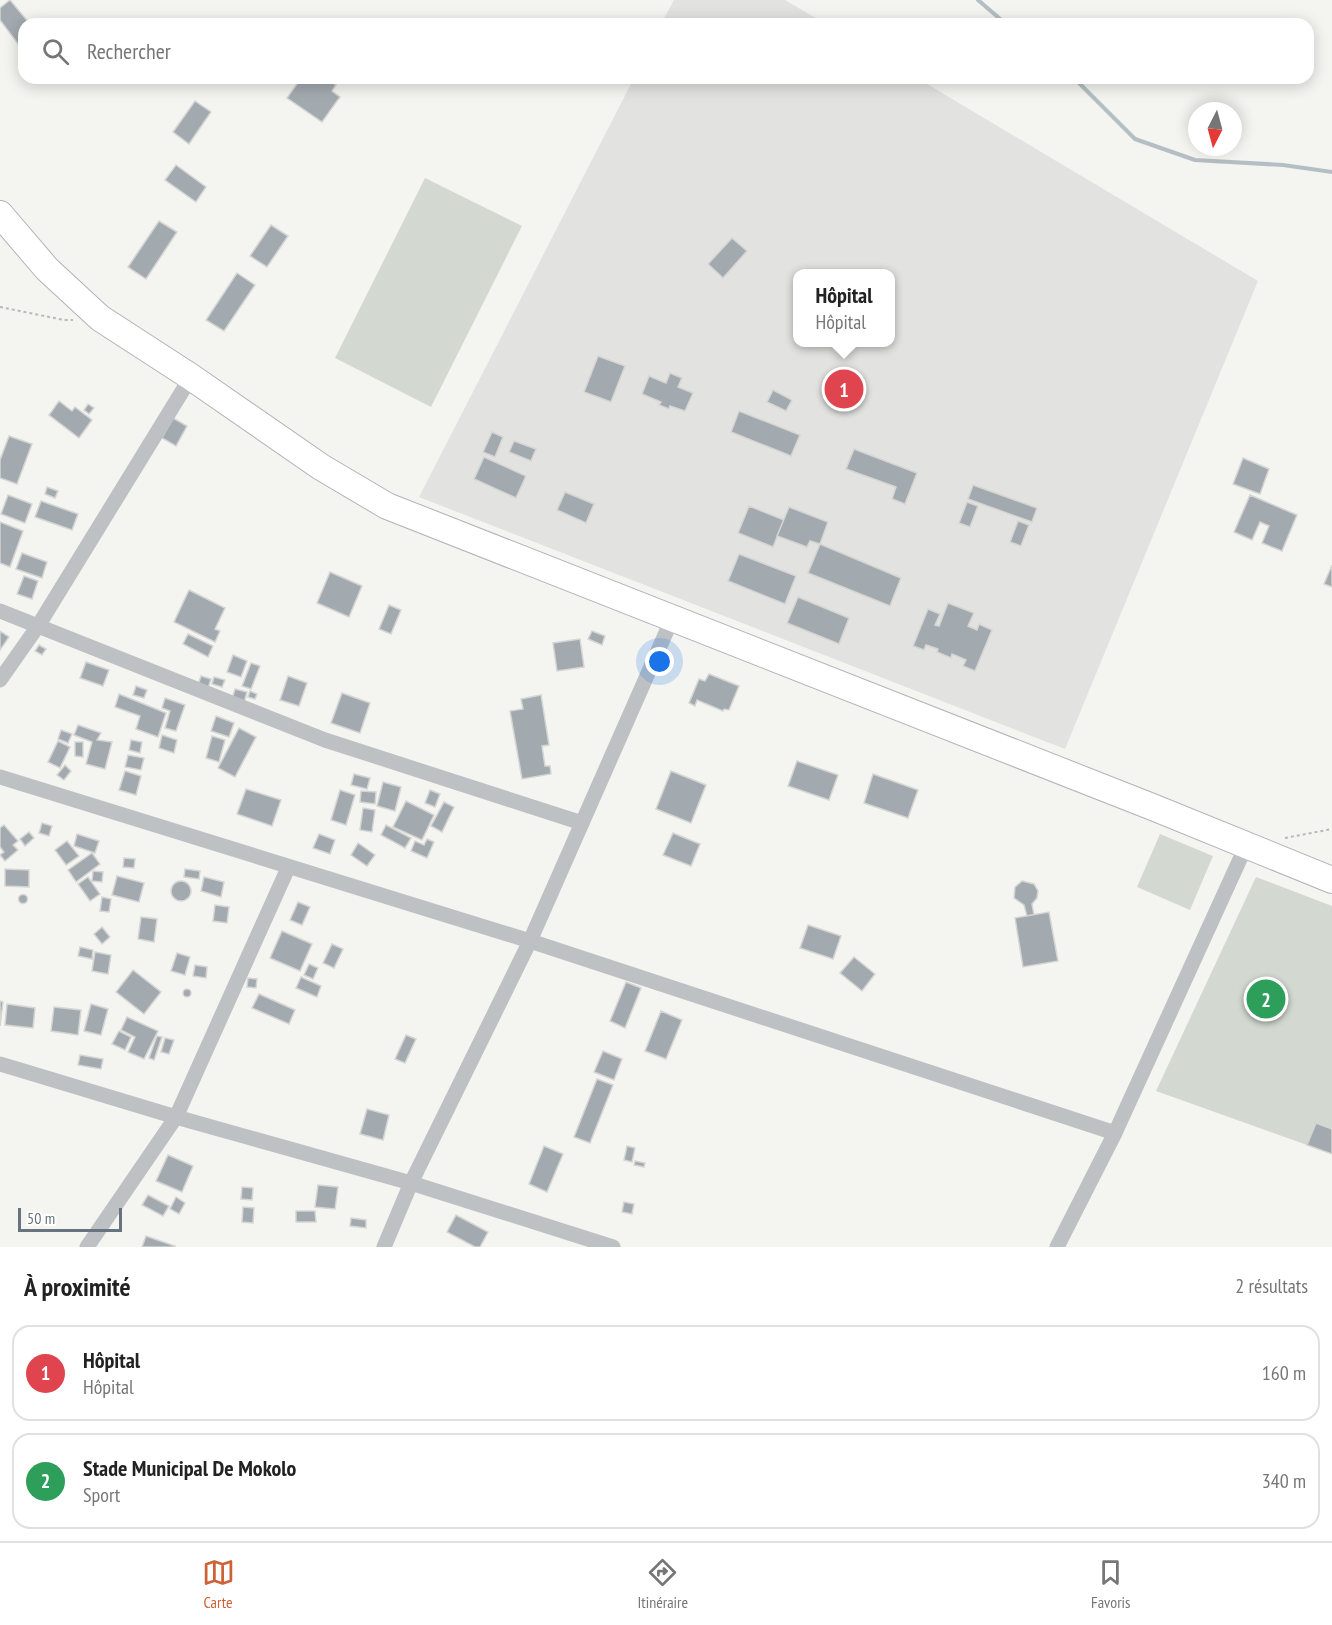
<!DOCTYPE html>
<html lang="fr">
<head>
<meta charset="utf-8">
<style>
  :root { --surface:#fff; --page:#f2f2f2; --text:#222; --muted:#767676; --line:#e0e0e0; --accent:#ce6237 }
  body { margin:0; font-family:"PT Sans Narrow",sans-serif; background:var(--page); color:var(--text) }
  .compass { position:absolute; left:1188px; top:102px; width:54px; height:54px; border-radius:50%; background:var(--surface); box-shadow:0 3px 15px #0003; rotate:186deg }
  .scale { position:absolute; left:18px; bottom:15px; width:104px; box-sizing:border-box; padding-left:6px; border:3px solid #67737e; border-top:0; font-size:16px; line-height:21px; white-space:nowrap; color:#67737e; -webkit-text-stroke:4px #fff; paint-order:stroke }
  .you { position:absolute; left:660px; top:662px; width:21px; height:21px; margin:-15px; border:4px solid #fff; border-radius:50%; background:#1a73e8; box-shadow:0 0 0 9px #1a73e833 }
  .badge { display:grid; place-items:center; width:39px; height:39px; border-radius:50%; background:var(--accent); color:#fff; font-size:20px; font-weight:700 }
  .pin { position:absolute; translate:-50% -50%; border:3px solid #fff; box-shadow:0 2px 6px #0006 }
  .popup { position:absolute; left:793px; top:269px; width:102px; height:78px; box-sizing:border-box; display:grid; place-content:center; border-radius:12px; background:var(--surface); filter:drop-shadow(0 2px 4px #0005); font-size:20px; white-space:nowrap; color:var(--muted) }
  .popup b { font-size:22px; color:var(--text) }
  .popup::after { content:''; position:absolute; left:50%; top:100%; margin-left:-12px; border:12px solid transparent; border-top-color:var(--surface) }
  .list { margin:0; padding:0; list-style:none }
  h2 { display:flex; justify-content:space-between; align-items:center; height:78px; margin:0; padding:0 24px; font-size:26px }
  h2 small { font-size:20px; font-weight:400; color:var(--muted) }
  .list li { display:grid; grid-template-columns:39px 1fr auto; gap:18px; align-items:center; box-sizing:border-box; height:96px; margin:0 12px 12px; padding:0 12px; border:2px solid var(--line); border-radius:18px }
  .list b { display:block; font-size:22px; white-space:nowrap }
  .list p { margin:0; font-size:20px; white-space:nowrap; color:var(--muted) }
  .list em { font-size:20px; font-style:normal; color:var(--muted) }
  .icon { flex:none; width:33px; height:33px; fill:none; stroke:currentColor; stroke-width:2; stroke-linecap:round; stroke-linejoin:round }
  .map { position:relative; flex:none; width:1332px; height:1247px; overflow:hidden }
  .search { position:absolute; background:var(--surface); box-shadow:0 3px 15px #0003; left:18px; right:18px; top:18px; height:66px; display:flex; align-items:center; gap:15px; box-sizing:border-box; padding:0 21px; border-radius:18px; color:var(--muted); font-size:22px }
  .sheet { height:294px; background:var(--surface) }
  nav { display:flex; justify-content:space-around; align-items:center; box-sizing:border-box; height:84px; border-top:2px solid var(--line); background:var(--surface); font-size:16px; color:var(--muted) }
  nav a { display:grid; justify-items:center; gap:3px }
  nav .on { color:var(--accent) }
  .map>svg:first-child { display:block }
</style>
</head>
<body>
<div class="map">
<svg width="1332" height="1247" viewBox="0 0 1332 1247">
  <rect width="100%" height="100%" fill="#f4f4f1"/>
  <g fill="#e2e3e1" fill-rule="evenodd">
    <polygon points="674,0 785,0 826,24 661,24"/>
    <path d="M634 78H917L1258 281 1065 749 419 497ZM798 274H890V342H798Z"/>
  </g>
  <g fill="#d3d9d1">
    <polygon points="425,178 522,226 431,407 335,358"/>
    <polygon points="1160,834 1213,856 1190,910 1137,887"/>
    <polygon points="1256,877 1332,906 1332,1154 1156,1091"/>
  </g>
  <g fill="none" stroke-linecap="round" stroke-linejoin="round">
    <g stroke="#b5bfc3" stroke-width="4">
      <polyline points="978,0 1006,24"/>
      <polyline points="1074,78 1135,139 1195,160 1283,165 1332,172"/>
    </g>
  </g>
  <g fill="#a3aaaf" stroke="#d5d5d4" stroke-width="1.5">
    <polygon points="10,0 30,24 24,24 24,39 18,44 0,20 0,8"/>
    <polygon points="301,78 310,78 317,83 320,78 325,78 336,85 332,91 340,97 322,122 287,98"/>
    <polygon points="195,101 211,112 189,144 173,132"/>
    <polygon points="176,165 206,187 196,202 165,180"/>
    <polygon points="159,221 177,232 146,279 128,267"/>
    <polygon points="271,225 288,236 267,267 250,256"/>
    <polygon points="732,238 747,251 723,278 708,264"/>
    <polygon points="237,273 255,285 224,331 206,320"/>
    <polygon points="598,356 625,366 611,402 584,392"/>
    <polygon points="670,373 682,378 678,387 693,393 685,411 670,406 669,409 659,405 661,402 642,394 649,376 666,383"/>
    <polygon points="773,390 792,400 786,411 767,402"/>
    <polygon points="59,401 72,411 75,407 92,420 79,438 49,415"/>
    <polygon points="88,404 94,408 89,414 84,410"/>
    <polygon points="739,411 800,435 791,456 731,432"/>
    <polygon points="173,418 187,426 176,446 162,438"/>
    <polygon points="492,432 503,437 495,457 483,452"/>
    <polygon points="9,436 32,444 17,484 0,478 0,460"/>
    <polygon points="514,441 536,449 531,461 509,452"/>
    <polygon points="854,449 917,473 905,504 892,499 896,487 846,469"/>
    <polygon points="484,457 526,476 516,498 474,479"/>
    <polygon points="1243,458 1269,469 1260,494 1233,484"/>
    <polygon points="973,485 1037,508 1032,522 968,499"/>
    <polygon points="47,487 58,491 55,498 45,494"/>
    <polygon points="565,492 594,504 586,523 557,510"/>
    <polygon points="8,495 32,504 25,523 1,514"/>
    <polygon points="1250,495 1297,515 1282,551 1262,543 1269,526 1260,522 1252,540 1234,532"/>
    <polygon points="41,501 78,514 72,530 35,517"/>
    <polygon points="967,502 978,506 970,527 959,523"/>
    <polygon points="749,506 784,520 773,547 738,533"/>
    <polygon points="789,507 828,522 820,544 810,541 807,547 777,536"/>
    <polygon points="1018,521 1029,525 1021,546 1010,542"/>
    <polygon points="0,522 23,531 10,567 0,563"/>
    <polygon points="820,544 901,578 890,606 808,573"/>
    <polygon points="22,553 47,562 42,578 16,569"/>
    <polygon points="739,554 796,576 785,604 728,581"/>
    <polygon points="1332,565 1332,587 1324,584"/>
    <polygon points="330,572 362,586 349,617 317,603"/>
    <polygon points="24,576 38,581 32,599 17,594"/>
    <polygon points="189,590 225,608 215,629 220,631 215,642 174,622"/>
    <polygon points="798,597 849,618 839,644 787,623"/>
    <polygon points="948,603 974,613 968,626 977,630 979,624 992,630 975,671 963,666 966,660 952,654 951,658 937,652 938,649 926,645 924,650 913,646 928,609 940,614 935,625 939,626"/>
    <polygon points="389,605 401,610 391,634 379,629"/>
    <polygon points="0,631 9,637 0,650"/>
    <polygon points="592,631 605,636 602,645 588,639"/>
    <polygon points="188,634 213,646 208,657 183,644"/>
    <polygon points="580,639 584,667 557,671 553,643"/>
    <polygon points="39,645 46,649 42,655 35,651"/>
    <polygon points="233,655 247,661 241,677 227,672"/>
    <polygon points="86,662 109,670 103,686 80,678"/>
    <polygon points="251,663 260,666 251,689 242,686"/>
    <polygon points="709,674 739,686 729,710 724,709 723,711 697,700 695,706 689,703 699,679 705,681"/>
    <polygon points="201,676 211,679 207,691 197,688"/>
    <polygon points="288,676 307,683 299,706 280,700"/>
    <polygon points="214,677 225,680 222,687 212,684"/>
    <polygon points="136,686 147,690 144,698 133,695"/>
    <polygon points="235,689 247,692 244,703 232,699"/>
    <polygon points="250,691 257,694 255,699 248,697"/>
    <polygon points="342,693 370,703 360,733 331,723"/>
    <polygon points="119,694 166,713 158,737 136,729 140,716 115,707"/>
    <polygon points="541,695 549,745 542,746 545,766 550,766 551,774 522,779 510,711 523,709 521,699"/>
    <polygon points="165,698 185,705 176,731 165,728 170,711 162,708"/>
    <polygon points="216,716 234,723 229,737 211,731"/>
    <polygon points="78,725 101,733 97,740 112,742 105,769 86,764 92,742 74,735"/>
    <polygon points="239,728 256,737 235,777 218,768"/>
    <polygon points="61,730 72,734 68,743 58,739"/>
    <polygon points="162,735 177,740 174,753 159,748"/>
    <polygon points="212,736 225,740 219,762 206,758"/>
    <polygon points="131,740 142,742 140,753 129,750"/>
    <polygon points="58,741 70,747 60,768 48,762"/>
    <polygon points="75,742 83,742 83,757 75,756"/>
    <polygon points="128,755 144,758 141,770 125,767"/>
    <polygon points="797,761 838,775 829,800 788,786"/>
    <polygon points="65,765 71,771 64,780 57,775"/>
    <polygon points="125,771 141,776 136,795 119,790"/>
    <polygon points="671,771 706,785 691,823 656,809"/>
    <polygon points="354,774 370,778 367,789 351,785"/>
    <polygon points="873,774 918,790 908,818 864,803"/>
    <polygon points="383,782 401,787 395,811 377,806"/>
    <polygon points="246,789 281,800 272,826 237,814"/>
    <polygon points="340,790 355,795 346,825 331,820"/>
    <polygon points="430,790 440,794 435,807 425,803"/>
    <polygon points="361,791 376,792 375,804 360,802"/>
    <polygon points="406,801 434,815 422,840 393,827"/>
    <polygon points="444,802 454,807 442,832 431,826"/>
    <polygon points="363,808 375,810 372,832 360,830"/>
    <polygon points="42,823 52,826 49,836 39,833"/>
    <polygon points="4,825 18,841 13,845 18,850 5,861 0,855 4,852 0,847 0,828"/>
    <polygon points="386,825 411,838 405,848 381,835"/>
    <polygon points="29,832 34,838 25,846 20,839"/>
    <polygon points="673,833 700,844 691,866 663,855"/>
    <polygon points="77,834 99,841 95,853 74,846"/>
    <polygon points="319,834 335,840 330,854 313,848"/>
    <polygon points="427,839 434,842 427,858 411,851 415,841 424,845"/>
    <polygon points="67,841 79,856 66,865 55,850"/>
    <polygon points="358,843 375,855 367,866 351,855"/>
    <polygon points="92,853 100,864 76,882 68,870"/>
    <polygon points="124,858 135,859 134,868 123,867"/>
    <polygon points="5,869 29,870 29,887 5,886"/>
    <polygon points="185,869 200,871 199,879 184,877"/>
    <polygon points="93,871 103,872 102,882 92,881"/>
    <polygon points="117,876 144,883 139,902 112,895"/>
    <polygon points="88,877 100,894 90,901 78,884"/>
    <polygon points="204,877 224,882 221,897 201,891"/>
    <polygon points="1022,881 1034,884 1038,891 1037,898 1032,904 1034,915 1027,916 1024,905 1014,898 1015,887"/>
    <circle cx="181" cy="891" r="10"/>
    <circle cx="23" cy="899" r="4.5"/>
    <polygon points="102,897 111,899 109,912 100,911"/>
    <polygon points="298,902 310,907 302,925 290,920"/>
    <polygon points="215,905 229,907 227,923 213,921"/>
    <polygon points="1049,912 1058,961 1023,967 1015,918"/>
    <polygon points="141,917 157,919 154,942 138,939"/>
    <polygon points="808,925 841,936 833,959 800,948"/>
    <polygon points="102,927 110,937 102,944 94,934"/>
    <polygon points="282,931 312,944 300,971 270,958"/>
    <polygon points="332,944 343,949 334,968 323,963"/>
    <polygon points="80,947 93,950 92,959 78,956"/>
    <polygon points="95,952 111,955 108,974 92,971"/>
    <polygon points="177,953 190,957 185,975 171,971"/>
    <polygon points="854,957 875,974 862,991 840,973"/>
    <polygon points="309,964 318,968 313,979 304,975"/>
    <polygon points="195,965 207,967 206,978 193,976"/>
    <polygon points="133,970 161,992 144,1014 116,992"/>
    <polygon points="301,977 321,986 317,997 296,988"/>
    <polygon points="248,978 257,979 256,988 247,987"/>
    <polygon points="626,982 641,988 625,1028 610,1021"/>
    <circle cx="187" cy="993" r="4"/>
    <polygon points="259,994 295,1010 289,1024 252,1008"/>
    <polygon points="0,1001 3,1002 0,1026"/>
    <polygon points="7,1004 35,1008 33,1028 5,1025"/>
    <polygon points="91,1004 108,1009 101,1035 84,1031"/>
    <polygon points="54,1007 81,1010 78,1035 51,1031"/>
    <polygon points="661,1011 682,1020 666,1059 645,1051"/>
    <polygon points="127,1017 158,1031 144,1059 128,1052 135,1037 121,1030"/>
    <polygon points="119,1031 131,1037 125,1050 112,1044"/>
    <polygon points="406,1035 416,1039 405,1063 395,1059"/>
    <polygon points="157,1036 162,1037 154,1060 149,1058"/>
    <polygon points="165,1038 174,1040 169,1054 161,1052"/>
    <polygon points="603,1051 622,1059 614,1080 594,1072"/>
    <polygon points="80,1055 103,1059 101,1069 78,1065"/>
    <polygon points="597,1079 613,1085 590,1143 574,1137"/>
    <polygon points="367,1109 389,1115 383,1140 360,1134"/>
    <polygon points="1316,1123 1332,1129 1332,1154 1307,1145"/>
    <polygon points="544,1146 563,1154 547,1192 529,1184"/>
    <polygon points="627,1146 635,1148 632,1162 624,1160"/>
    <polygon points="168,1155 193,1166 182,1192 156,1181"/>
    <polygon points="635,1161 645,1163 644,1167 634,1165"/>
    <polygon points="318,1185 338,1187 335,1209 315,1207"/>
    <polygon points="242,1187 253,1188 252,1200 241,1199"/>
    <polygon points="148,1195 169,1206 163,1216 142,1205"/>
    <polygon points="176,1197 185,1203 179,1214 170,1209"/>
    <polygon points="624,1202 634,1204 632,1214 622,1212"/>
    <polygon points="243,1207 254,1208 253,1223 242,1222"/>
    <polygon points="296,1211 315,1211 316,1222 296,1222"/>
    <polygon points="456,1215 488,1232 480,1247 475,1247 447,1232"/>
    <polygon points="351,1218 366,1220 366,1228 350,1226"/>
    <polygon points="146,1236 175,1246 174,1247 142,1247"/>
  </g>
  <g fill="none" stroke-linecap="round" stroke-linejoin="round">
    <defs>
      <polyline id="primary" points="0,214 47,269 100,318 191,377 321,467 387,506 1155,808 1332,880"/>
    </defs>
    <use href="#primary" stroke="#b0b3b7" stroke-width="28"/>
    <g stroke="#b6b9bb" stroke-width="2" stroke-dasharray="3 3" stroke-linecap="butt">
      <polyline points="0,307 64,320 73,320"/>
      <polyline points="1285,838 1332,829"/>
    </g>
    <g stroke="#bec1c4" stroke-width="15">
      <polyline points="0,611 325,740 582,823"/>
      <polyline points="0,680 38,626 191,377"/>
      <polyline points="0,777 530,941 1115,1133"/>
      <polyline points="0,1064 176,1117 411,1183 613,1247"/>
      <polyline points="87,1247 176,1117 288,868"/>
      <polyline points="384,1247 411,1183 530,941 672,619"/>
      <polyline points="1057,1247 1115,1133 1246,846"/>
    </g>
    <use href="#primary" stroke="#fff" stroke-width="26"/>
  </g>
</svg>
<svg class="compass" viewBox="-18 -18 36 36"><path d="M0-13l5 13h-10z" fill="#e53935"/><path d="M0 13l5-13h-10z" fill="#767676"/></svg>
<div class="scale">50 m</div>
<div class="you"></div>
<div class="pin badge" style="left:844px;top:389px;background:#e0444e">1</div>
<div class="popup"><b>Hôpital</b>Hôpital</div>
<div class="pin badge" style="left:1266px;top:999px;background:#2e9e5b">2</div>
<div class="search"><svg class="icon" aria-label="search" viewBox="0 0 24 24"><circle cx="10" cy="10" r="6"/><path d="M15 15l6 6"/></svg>Rechercher</div>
</div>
<section class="sheet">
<h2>À proximité<small>2 résultats</small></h2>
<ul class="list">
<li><span class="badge" style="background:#e0444e">1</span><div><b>Hôpital</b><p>Hôpital</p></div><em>160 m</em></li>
<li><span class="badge" style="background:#2e9e5b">2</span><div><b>Stade Municipal De Mokolo</b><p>Sport</p></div><em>340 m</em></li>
</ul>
</section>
<nav>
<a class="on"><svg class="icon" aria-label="map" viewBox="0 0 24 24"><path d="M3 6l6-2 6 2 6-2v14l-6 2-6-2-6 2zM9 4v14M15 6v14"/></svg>Carte</a>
<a><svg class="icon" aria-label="directions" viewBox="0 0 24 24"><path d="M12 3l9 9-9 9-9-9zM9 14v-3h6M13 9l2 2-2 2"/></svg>Itinéraire</a>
<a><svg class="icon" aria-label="saved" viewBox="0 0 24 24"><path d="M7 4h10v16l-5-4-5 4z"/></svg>Favoris</a>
</nav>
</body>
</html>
